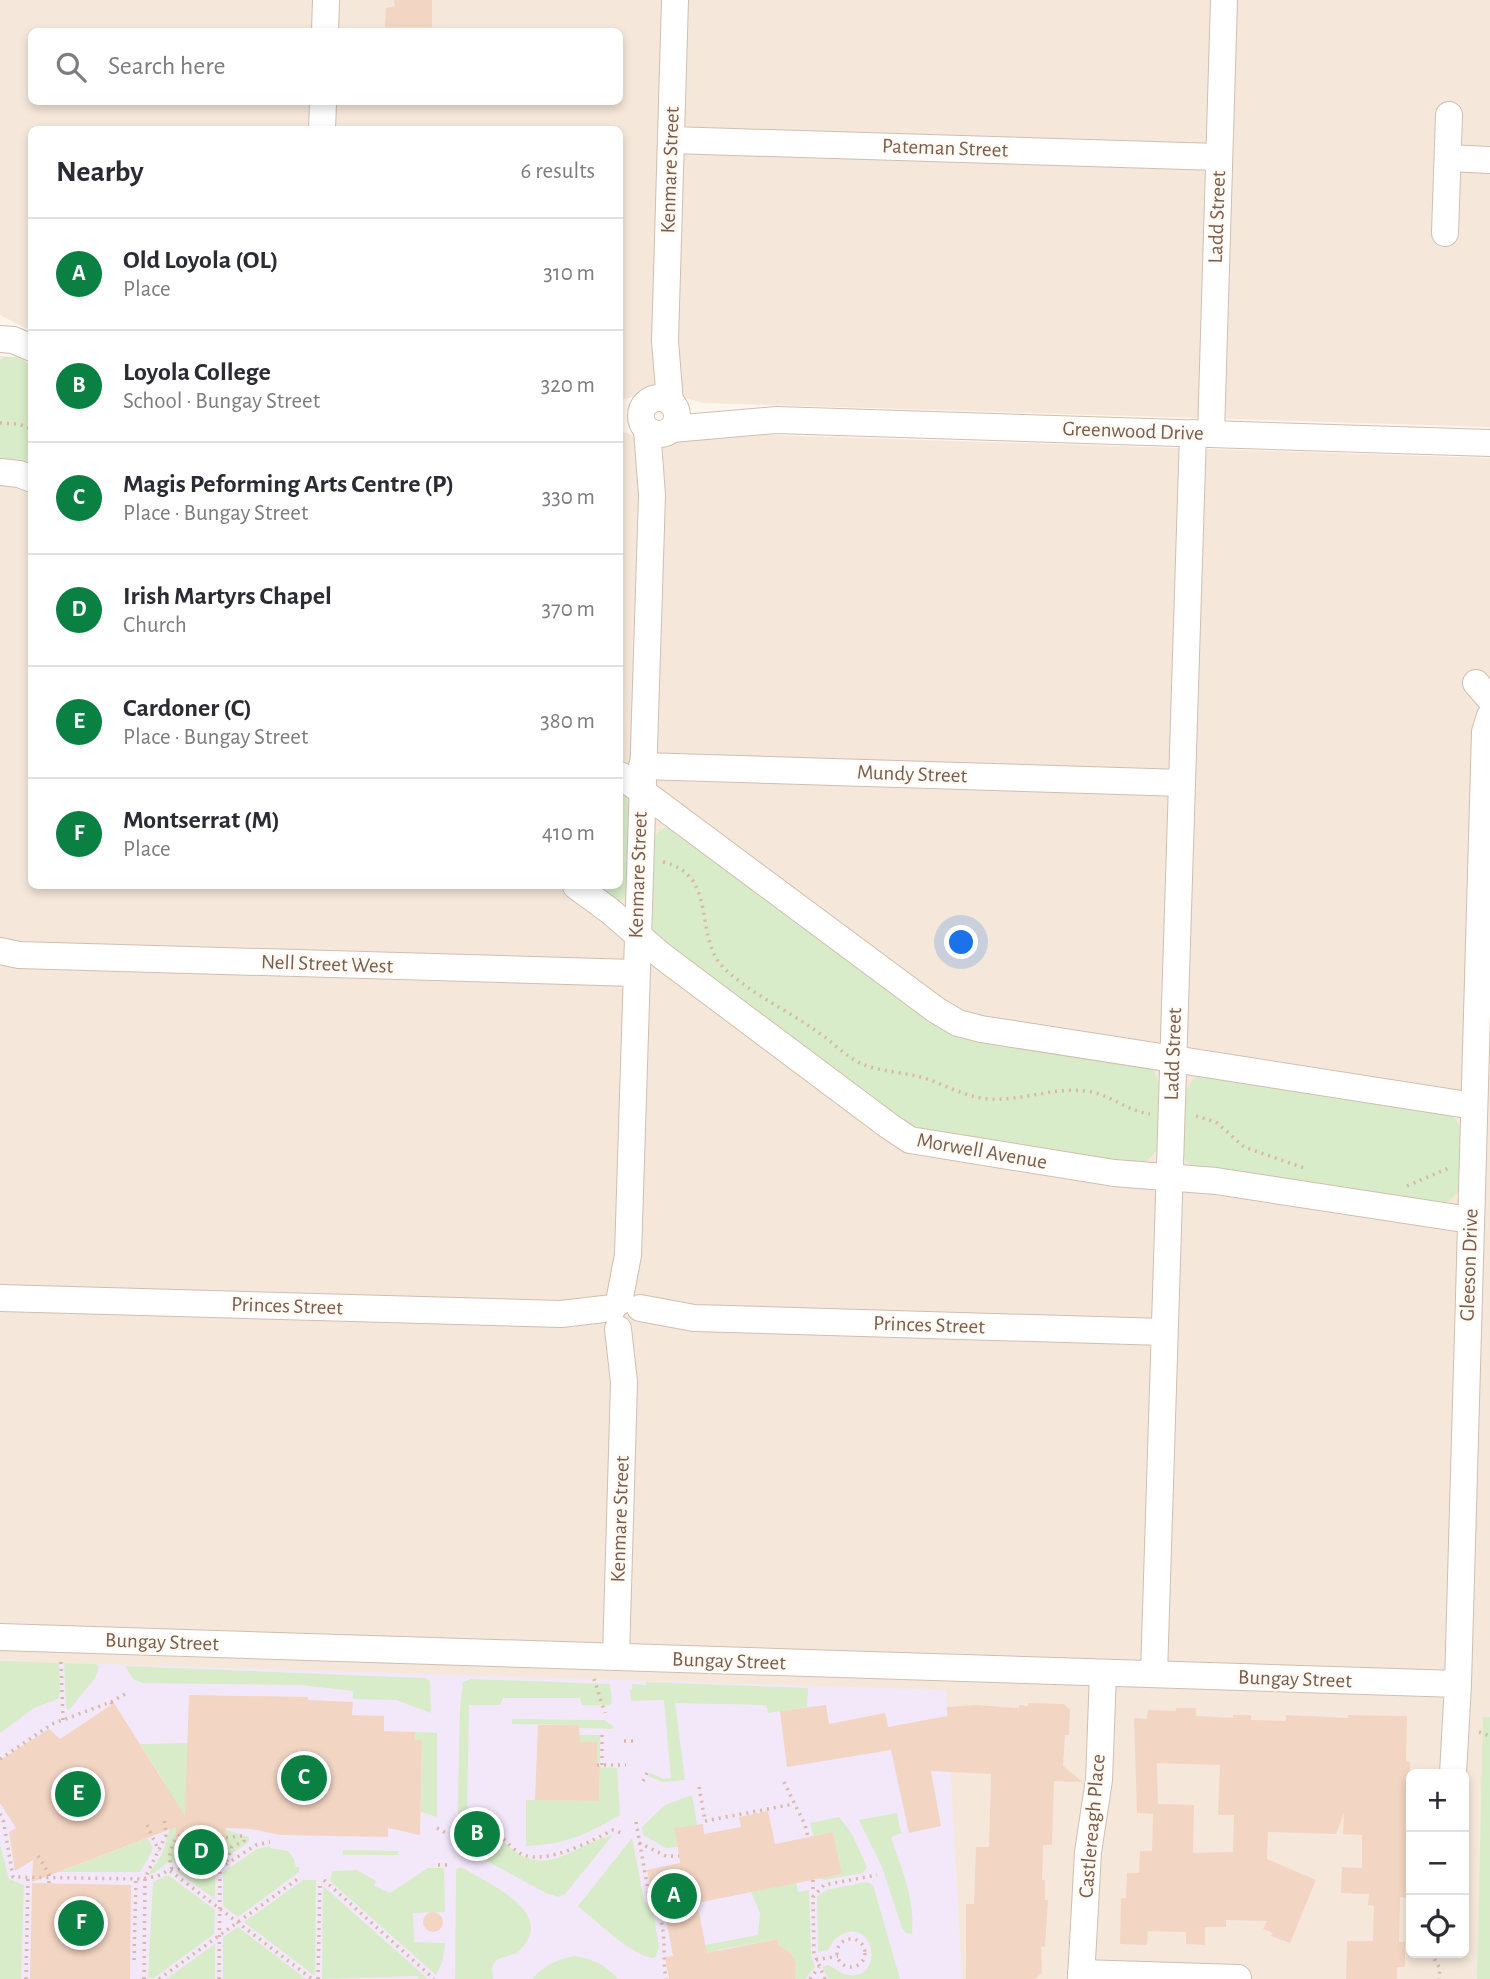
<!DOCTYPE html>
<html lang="en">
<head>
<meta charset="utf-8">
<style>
  :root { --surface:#fff; --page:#f2f2f3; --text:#2b2b33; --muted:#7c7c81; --line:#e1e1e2; --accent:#0b8043 }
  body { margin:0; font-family:"Alegreya Sans",sans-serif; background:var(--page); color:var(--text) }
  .controls { position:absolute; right:21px; bottom:21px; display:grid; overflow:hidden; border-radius:10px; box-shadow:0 4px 10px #0003 }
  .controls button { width:63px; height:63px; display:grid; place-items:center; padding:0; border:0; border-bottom:2px solid var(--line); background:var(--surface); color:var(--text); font:35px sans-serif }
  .you { position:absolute; left:962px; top:943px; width:24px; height:24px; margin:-18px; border:5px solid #fff; border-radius:50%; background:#1a73e8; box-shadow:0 0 0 10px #1a73e833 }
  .badge { display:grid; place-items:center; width:46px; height:46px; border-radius:50%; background:var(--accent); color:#fff; font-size:23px; font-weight:700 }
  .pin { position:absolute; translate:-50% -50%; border:4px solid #fff; box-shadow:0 2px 7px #0006 }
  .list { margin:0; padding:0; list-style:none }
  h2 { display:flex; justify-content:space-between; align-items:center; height:91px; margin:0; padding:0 28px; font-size:30px }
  h2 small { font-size:23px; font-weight:400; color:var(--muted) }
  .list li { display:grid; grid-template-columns:46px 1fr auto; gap:21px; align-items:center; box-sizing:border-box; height:112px; padding:0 28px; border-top:2px solid var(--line) }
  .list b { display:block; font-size:26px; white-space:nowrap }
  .list p { margin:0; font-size:23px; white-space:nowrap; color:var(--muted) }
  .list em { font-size:23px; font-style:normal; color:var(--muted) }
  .icon { flex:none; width:38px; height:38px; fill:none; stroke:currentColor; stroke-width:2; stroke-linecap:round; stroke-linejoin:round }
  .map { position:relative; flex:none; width:1490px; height:1979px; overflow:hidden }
  .search { position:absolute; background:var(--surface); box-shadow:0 4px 10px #0003; left:28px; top:28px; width:595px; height:77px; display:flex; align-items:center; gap:18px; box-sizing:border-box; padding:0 24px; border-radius:10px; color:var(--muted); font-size:26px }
  .panel { position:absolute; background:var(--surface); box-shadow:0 4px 10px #0003; left:28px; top:126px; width:595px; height:763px; border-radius:10px }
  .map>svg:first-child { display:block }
</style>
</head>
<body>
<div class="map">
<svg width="1490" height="1979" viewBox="0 0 1490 1979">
  <rect width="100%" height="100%" fill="#fdf6ec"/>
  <g fill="#f5e8da" fill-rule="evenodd">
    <path d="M0 0H1490V427L704 403 658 391 620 400V130H32L31 331 0 315ZM32 32H620V102H32Z"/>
    <path d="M0 356 18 357 31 365 32 886H620V431L651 441H668L709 433 1490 458V1979H0ZM1411 1774H1464V1953H1411Z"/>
  </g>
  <polygon fill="#f3e8fa" points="0,1661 946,1690 962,1979 0,1979"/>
  <g fill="#d8ecc9">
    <polygon points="5,357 18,357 31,365 31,473 0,464 0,360"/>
    <polygon points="620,786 627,796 629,815 627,891 625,897 618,902 589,886 620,886"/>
    <path d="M667 828H675L933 1017 1150 1066C1167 1084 1159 1127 1157 1150L1143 1165 923 1136 653 934 650 927 652 840 661 829Z"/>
    <path d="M1200 1075 1450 1114 1455 1118 1461 1129 1459 1191 1448 1202 1441 1205 1195 1168 1186 1161 1182 1153C1183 1129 1175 1088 1200 1075Z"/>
    <polygon points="0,1661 59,1663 60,1692 58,1699 34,1708 0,1733"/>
    <polygon points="64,1663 96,1664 99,1667 95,1678 69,1710 66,1708"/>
    <polygon points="125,1666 425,1678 430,1681 431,1713 396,1700 353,1699 353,1691 300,1685 143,1683 133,1679"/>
    <path d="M471 1679 610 1684 612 1703 609 1705H582L580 1698H503L500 1705H469L467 1816 486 1817C485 1834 485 1842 469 1849L461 1845 457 1839 460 1708 463 1682Z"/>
    <polygon points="646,1682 808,1688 807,1707 768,1713 766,1705 675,1703 685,1780 662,1782 648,1776 650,1773 664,1779 671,1778 664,1700 631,1701 630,1690 632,1690 632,1684 646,1685"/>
    <polygon points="1483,1717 1490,1717 1490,1979 1477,1979"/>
    <polygon points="512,1719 604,1720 614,1727 612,1729 579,1728 579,1725 512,1724"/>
    <polygon points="415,1732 437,1733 437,1817 421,1812 422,1741 415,1740"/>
    <polygon points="579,1735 600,1735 600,1763 597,1762 575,1742"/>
    <polygon points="188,1743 221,1828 249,1837 249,1842 225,1858 225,1846 219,1846 176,1863 167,1863 154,1873 148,1875 162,1854 170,1829 153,1787 163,1780 140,1744"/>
    <path d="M600 1767 617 1768 620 1815C585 1835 568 1844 526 1846V1800L599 1801Z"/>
    <polygon points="692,1795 697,1825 676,1829 678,1847 666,1848 643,1835 642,1827 665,1805"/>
    <path d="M897 1813 901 1833 891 1837C901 1868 916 1901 912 1934L906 1933 902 1928 882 1867 859 1820Z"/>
    <polygon points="839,1817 852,1834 867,1867 863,1873 825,1880 820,1878 842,1874 833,1832 813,1836 810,1823"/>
    <path d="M613 1835 565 1894 559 1897 546 1893 487 1861 485 1856 504 1842C546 1883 570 1845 613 1835Z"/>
    <polygon points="148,1838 153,1849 140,1872 59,1872"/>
    <path d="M632 1838 644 1901 653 1911 659 1947 655 1958C633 1958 596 1920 578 1906Z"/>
    <polygon points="0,1844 9,1879 24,1885 21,1979 0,1979"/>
    <polygon points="270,1846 270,1848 288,1851 294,1859 296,1867 299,1867 299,1872 238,1917 223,1906 223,1872 257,1849"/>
    <polygon points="343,1850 398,1851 398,1855 343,1855"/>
    <path d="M461 1867C482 1880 548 1908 527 1941 524 1945 520 1951 516 1953 510 1956 502 1957 495 1961L492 1968 493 1979H455L456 1869Z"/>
    <polygon points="428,1868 444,1868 445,1912 413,1913 414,1942 445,1943 443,1960 436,1975 330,1881 332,1871 357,1870 376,1881 374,1886 390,1893"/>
    <polygon points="176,1871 215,1872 215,1899"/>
    <polygon points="168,1875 215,1910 214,1934 154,1978 148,1978 153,1882"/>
    <polygon points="303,1880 316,1880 315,1976 244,1922"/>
    <path d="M866 1882 873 1885 900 1979H829L822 1967 828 1965C835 1968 841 1974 848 1975 888 1979 872 1912 838 1937 833 1940 831 1945 828 1950L818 1952 817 1897 826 1890Z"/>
    <path d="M796 1883 798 1892 809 1890 811 1955 815 1967 805 1979H791C798 1970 796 1962 791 1953L780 1949 778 1939 718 1950 709 1963 705 1945 758 1935 760 1913 751 1892Z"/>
    <polygon points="323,1886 428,1979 418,1979 417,1976 322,1979"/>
    <polygon points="238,1927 306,1979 223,1979 223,1937"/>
    <polygon points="215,1944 215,1979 166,1979"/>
    <path d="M575 1956C594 1959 605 1965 618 1979H532C545 1965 556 1959 575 1956Z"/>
  </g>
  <g fill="#f3d5c3" fill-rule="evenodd">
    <polygon points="394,0 432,0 432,27 385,27 386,8 395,6"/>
    <polygon points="189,1695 308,1697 308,1700 353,1702 352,1715 384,1716 384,1731 415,1732 415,1740 422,1740 420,1835 388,1828 388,1837 280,1835 251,1829 226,1828 225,1858 218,1858 218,1863 176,1863 176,1827 32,1882 33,1860 15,1871 9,1832 16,1828 0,1803 0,1760 49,1729 60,1739 114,1703 185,1816"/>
    <polygon points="1028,1703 1064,1704 1070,1710 1069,1735 1065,1735 1063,1766 1083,1782 1054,1781 1052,1845 1043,1845 1042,1880 1045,1880 1045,1900 1048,1900 1045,1947 1041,1946 1042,1973 1035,1979 966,1979 966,1904 974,1904 976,1847 989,1847 991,1774 931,1771 941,1826 909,1833 891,1750 787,1767 780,1711 826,1705 829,1724 885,1713 888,1727 947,1716 947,1707 976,1705 1019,1708 1019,1705 1028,1706"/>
    <path d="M1176 1708H1196V1716L1233 1718V1715H1251V1720L1286 1721V1715L1348 1718V1715L1407 1716 1406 1761 1410 1762V1842L1407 1898 1400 1897 1399 1942H1405V1967H1397V1979H1346L1347 1941H1373L1374 1906 1368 1905 1369 1894 1341 1893 1342 1867 1362 1868V1835L1343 1834 1344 1813 1336 1834 1268 1832 1267 1859 1316 1880 1290 1943 1271 1936 1273 1933 1263 1929 1267 1921 1226 1920V1927H1205V1945L1186 1944V1932L1148 1931 1147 1945 1120 1944 1121 1898H1126L1127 1873H1139L1140 1851H1152L1153 1814 1137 1813 1134 1718 1147 1719 1148 1710 1176 1711ZM1157 1763 1220 1765 1218 1815H1234L1233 1852 1193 1853 1194 1805 1158 1804Z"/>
    <polygon points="538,1725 579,1725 580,1742 597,1742 597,1766 600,1766 599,1801 535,1800"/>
    <polygon points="768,1811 775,1844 833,1832 842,1874 697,1903 707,1953 778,1939 779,1946 791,1953 796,1963 795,1979 669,1979 665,1957 673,1956 662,1898 653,1900 647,1870 680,1863 675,1828 703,1824 704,1834 741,1827 739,1817"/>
    <polygon points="32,1883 131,1885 130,1979 30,1979"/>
    <circle cx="433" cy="1922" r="10"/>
  </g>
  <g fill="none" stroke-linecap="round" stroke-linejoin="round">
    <defs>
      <g id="minor">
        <polyline points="325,32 326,0"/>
        <polyline points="322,130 323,102"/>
        <polyline points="671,140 1219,157"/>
        <polyline points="1448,158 1490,160"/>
        <polyline points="1445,233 1449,115"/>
        <polyline points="0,339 13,340 32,348"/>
        <circle cx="659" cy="416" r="18"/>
        <polyline points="670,402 665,341 675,0"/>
        <polyline points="672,429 776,420 1490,443"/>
        <polyline points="1211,434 1224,0"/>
        <polyline points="0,472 19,474 32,479"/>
        <polyline points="1476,683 1490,699"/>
        <polyline points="642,766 1182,783"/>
        <polyline points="620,775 936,1010 958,1023 981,1029 1474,1106"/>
        <polyline points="576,886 610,911 662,956 889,1126 910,1140 1114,1173 1216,1181 1470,1220"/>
        <polyline points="0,951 19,955 635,973"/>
        <polyline points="0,1298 561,1314 613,1308"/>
        <polyline points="619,1302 628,1255 652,495 647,430"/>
        <polyline points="640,1308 694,1318 1164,1332"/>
        <polyline points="0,1637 1458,1684"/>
        <polyline points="616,1657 624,1382 618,1329"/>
        <polyline points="1154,1674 1193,433"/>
        <polyline points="1453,1774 1458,1684 1485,732 1490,716"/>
        <polyline points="1081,1973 1238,1978"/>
        <polyline points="1081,1979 1088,1852 1099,1780 1103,1673"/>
      </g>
    </defs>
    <use href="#minor" stroke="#d1beb0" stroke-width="28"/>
    <g stroke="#d9b8a5" stroke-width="3.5" stroke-dasharray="2 5" stroke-linecap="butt">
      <polyline points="0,423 18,424 32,429"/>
      <path d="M663 862C721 876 691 939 726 970 753 995 789 1011 819 1033 834 1043 846 1057 862 1064 881 1072 904 1072 924 1078 946 1085 967 1098 990 1099 1022 1101 1054 1087 1085 1091 1109 1093 1126 1111 1150 1114"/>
      <polyline points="1196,1116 1216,1122 1244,1147 1307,1169"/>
      <polyline points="1407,1186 1451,1167"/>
      <polyline points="61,1662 63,1720"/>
      <polyline points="594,1679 605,1713"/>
      <polyline points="111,1702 127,1693"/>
      <polyline points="1479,1732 1490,1736"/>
      <polyline points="624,1741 637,1741"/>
      <polyline points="0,1759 52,1724 111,1702 112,1704"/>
      <polyline points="597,1765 626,1765"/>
      <polyline points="602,1765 602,1732"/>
      <polyline points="643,1781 648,1771"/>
      <polyline points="784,1782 805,1825 808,1837"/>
      <polyline points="699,1787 705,1821"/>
      <polyline points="0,1814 3,1819 13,1877 142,1879 158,1876 169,1870 312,1979"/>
      <polyline points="705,1821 794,1804"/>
      <path d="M636 1822 650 1901C670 1923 661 1952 666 1979"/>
      <polyline points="147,1825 159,1851"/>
      <polyline points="437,1828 446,1833"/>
      <path d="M498 1835C507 1840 514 1852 524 1855 548 1864 591 1841 613 1830L624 1834"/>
      <polyline points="639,1843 666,1856 679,1856"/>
      <polyline points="38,1856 49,1874 49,1884"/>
      <polyline points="438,1865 451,1865"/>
      <polyline points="171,1869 220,1868 256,1845 270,1842"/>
      <path d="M172 1869C169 1861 169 1855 172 1847 180 1824 202 1833 220 1837 227 1839 236 1836 243 1836L244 1841 232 1847 226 1864"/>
      <polyline points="324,1880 434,1979"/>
      <polyline points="813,1880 813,1894"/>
      <circle cx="851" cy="1953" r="14"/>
      <polyline points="1431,1953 1440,1969 1439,1979"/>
      <polyline points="134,1960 136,1879"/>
      <polyline points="816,1960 838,1956"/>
      <polyline points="26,1979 28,1878"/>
      <polyline points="144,1979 145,1878 166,1835 164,1818"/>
      <polyline points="159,1979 299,1878"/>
      <polyline points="219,1979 220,1868"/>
      <polyline points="318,1979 320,1881"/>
      <polyline points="810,1979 819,1967"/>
      <polyline points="825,1979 814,1953 813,1897 824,1885 877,1875"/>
    </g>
    <use href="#minor" stroke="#fff" stroke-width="26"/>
  </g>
  <g text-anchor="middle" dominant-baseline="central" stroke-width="5" stroke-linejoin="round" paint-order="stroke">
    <g font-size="21" fill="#7a5c4d" stroke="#fffaf3">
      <text transform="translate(945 148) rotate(2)">Pateman Street</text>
      <text transform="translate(670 170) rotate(-88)">Kenmare Street</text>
      <text transform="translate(1217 217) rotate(-88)">Ladd Street</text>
      <text transform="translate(1133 431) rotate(2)">Greenwood Drive</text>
      <text transform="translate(912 774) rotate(2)">Mundy Street</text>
      <text transform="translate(638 875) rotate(-88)">Kenmare Street</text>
      <text transform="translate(327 964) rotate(2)">Nell Street West</text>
      <text transform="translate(1173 1054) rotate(-88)">Ladd Street</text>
      <text transform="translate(982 1151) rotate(10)">Morwell Avenue</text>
      <text transform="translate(1469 1265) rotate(-88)">Gleeson Drive</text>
      <text transform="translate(287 1306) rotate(2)">Princes Street</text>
      <text transform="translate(929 1325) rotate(2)">Princes Street</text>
      <text transform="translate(620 1519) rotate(-88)">Kenmare Street</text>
      <text transform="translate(162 1642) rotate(2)">Bungay Street</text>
      <text transform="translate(729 1661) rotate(2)">Bungay Street</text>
      <text transform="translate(1295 1679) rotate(2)">Bungay Street</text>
      <text transform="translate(1092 1826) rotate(-85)">Castlereagh Place</text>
    </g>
  </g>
</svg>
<div class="controls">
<button>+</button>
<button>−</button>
<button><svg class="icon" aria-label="locate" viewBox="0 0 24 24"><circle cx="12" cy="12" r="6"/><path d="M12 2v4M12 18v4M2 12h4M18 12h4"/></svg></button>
</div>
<div class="you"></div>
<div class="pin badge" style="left:674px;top:1896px">A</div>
<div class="pin badge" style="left:477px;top:1834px">B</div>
<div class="pin badge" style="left:304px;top:1778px">C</div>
<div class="pin badge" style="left:201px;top:1852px">D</div>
<div class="pin badge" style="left:78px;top:1794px">E</div>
<div class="pin badge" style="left:81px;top:1923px">F</div>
<div class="search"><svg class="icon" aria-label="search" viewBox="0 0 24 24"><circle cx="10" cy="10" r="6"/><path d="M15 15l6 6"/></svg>Search here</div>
<section class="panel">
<h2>Nearby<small>6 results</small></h2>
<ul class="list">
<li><span class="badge">A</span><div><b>Old Loyola (OL)</b><p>Place</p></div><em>310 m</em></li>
<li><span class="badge">B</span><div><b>Loyola College</b><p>School · Bungay Street</p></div><em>320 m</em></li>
<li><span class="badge">C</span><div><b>Magis Peforming Arts Centre (P)</b><p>Place · Bungay Street</p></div><em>330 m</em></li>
<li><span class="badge">D</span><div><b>Irish Martyrs Chapel</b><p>Church</p></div><em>370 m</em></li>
<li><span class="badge">E</span><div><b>Cardoner (C)</b><p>Place · Bungay Street</p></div><em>380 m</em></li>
<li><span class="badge">F</span><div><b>Montserrat (M)</b><p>Place</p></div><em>410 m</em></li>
</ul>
</section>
</div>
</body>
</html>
